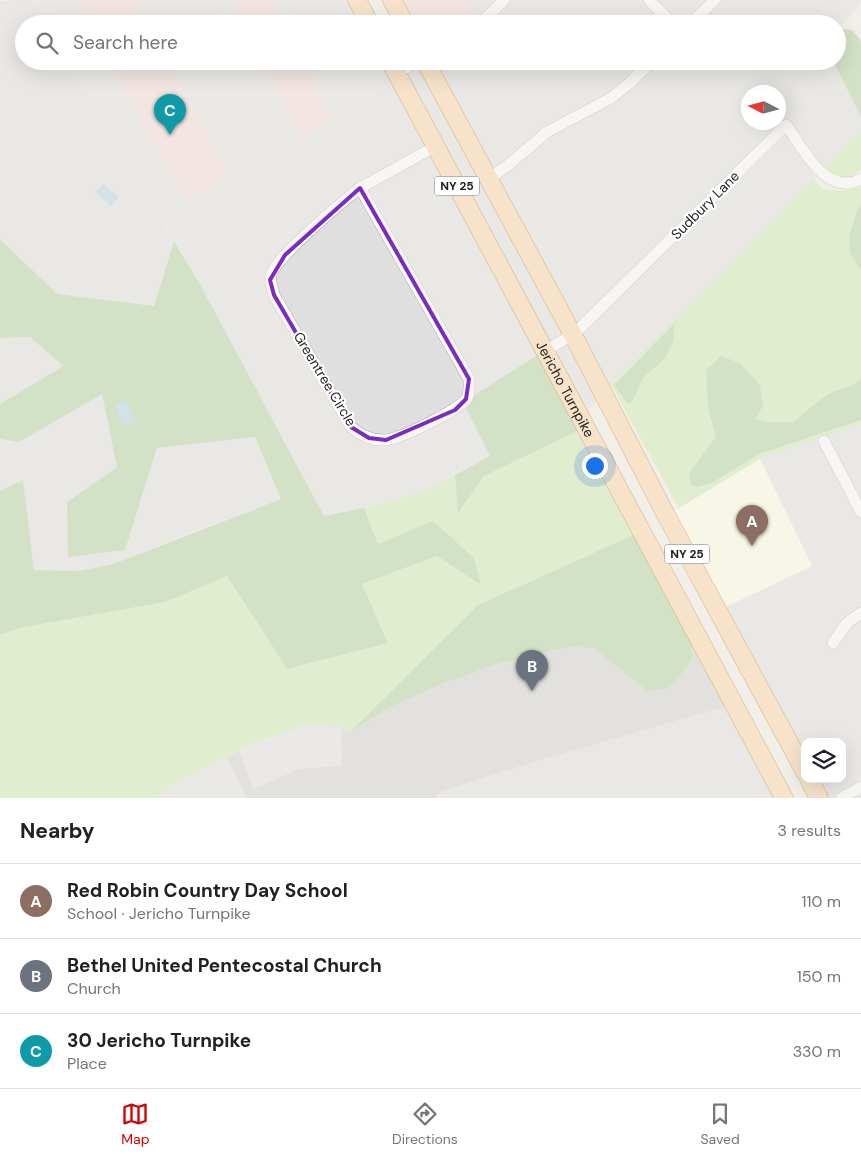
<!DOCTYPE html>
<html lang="en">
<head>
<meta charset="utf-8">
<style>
  :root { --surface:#fff; --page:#f6f6f6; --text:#202124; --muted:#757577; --line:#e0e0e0; --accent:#d40000 }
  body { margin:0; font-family:"DM Sans",sans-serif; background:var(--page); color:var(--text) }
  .controls { position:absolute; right:15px; bottom:15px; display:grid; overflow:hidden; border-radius:10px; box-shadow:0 5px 20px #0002 }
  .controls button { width:45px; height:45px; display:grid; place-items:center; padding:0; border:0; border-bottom:1px solid var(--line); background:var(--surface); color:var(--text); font:25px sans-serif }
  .compass { position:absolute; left:741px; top:85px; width:45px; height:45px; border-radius:50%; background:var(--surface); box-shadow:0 5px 20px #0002; rotate:276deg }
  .you { position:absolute; left:594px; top:465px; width:18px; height:18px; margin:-12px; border:4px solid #fff; border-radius:50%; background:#1a73e8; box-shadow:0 0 0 8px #1a73e833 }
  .badge { display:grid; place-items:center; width:32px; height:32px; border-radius:50%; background:var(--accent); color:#fff; font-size:16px; font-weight:700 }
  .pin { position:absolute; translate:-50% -41px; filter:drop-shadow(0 1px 2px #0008) }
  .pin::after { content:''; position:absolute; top:26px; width:18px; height:15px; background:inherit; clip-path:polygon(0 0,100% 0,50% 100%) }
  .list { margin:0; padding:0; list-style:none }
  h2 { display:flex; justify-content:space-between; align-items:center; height:65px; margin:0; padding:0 20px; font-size:21px }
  h2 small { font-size:16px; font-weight:400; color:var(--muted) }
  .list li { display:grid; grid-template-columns:32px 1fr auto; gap:15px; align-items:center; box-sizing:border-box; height:75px; padding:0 20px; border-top:1px solid var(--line) }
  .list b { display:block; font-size:19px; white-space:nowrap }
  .list p { margin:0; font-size:16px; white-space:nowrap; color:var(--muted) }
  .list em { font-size:16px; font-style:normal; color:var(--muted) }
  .icon { flex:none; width:28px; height:28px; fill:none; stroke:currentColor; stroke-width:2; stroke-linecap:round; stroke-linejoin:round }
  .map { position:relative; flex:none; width:861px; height:798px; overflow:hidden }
  .search { position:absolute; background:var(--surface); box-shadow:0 5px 20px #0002; left:15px; right:15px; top:15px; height:55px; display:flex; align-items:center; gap:12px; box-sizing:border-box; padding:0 18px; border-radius:28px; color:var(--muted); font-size:19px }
  .sheet { height:290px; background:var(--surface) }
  nav { display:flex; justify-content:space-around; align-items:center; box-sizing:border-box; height:70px; border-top:1px solid var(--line); background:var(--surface); font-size:14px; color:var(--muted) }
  nav a { display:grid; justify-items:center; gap:2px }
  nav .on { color:var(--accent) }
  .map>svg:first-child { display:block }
</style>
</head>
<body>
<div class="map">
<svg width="861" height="798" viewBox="0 0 861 798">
  <rect width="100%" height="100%" fill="#f2efe9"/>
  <g fill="#e0dfdf" fill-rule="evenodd">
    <polygon points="12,0 31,0 45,24 24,24 24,61 67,61 174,241 154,306 57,294 0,239 0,2"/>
    <polygon points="465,0 861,0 861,4 837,29 837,24 480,24 483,21"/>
    <path d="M417 61H833L861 117V131L581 417 490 456 418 493 364 508 324 516 200 284 184 256 302 138ZM748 92H778V122H748Z"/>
    <polygon points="33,337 63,366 0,404 0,338"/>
    <polygon points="102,393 117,467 67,502 125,550 157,448 255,437 281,499 186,534 113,564 79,571 34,570 23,481 0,491 0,439 19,442"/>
    <polygon points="861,424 861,798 819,798 809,779 842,779 842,742 805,742 805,772 717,611 812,566 760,459"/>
    <polygon points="734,704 784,798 440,798 439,792 537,761"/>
  </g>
  <g fill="#f2dad9">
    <polygon points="31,0 359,0 371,24 45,24"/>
    <polygon points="394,0 465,0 483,21 480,24 406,24"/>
    <polygon points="67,61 390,61 352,107 302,138 184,256"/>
  </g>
  <polygon fill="#ffffe5" points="760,459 812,566 723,608 671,513"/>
  <polygon fill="#d0d0d0" points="688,618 734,704 537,761 439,792 437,798 154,798 171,786 239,750 301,728 334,725 350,732 393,706 439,685 494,665 551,651 580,646 595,649 647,691 679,678 693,657"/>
  <g fill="#cdebb0">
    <path d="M861 131V170C846 179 837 183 825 168Z"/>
    <polygon points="814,179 822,189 839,191 861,187 861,424 760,459 679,508 611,385"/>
    <path d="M586 427 642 531 478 605 350 732C345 730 338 725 332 725 302 724 253 742 226 756L241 798H0V635L19 628 165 602 227 576 287 669 388 643 362 584 437 556 480 584 474 558 378 544 364 508 418 493 455 475 459 514 484 476Z"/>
  </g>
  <g fill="#add19e">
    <polygon points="843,29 852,30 861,41 861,117 833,61 837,61 837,31"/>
    <polygon points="861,205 861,270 850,253 849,236 858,208"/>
    <polygon points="0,239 57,294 154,306 174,241 200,284 324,516 364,508 378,544 433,521 474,558 481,585 437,556 362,584 388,643 287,669 227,576 165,602 19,628 0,635 0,491 23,480 34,570 79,571 113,564 281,499 255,437 157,448 125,550 68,557 67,502 117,467 102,394 19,442 0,439 0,404 63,366 30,337 0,338"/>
    <polygon points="675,323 673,342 665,358 643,378 632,402 627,403 614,385"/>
    <polygon points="546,350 586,427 484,476 458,514 455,475 490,456 463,402"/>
    <path d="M721 356 740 363 760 385 763 406 755 419 766 422H794C805 412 816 402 829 394 841 387 849 390 861 379V420L759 454 712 483 696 487 691 485 689 473 716 437 708 407 706 370Z"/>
    <polygon points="642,531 688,618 693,657 679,678 667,689 647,691 595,649 579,646 551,651 494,665 439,685 393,706 350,732 478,605"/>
  </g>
  <g fill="#e2e2e2">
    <polygon points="31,0 89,0 77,6 87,24 45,24"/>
    <polygon points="135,0 233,0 245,24 148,24"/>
    <polygon points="273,0 355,0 368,24 284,24"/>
    <polygon points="67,61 107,61 186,201 228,176 202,123 168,61 263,61 302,138 184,256"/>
    <polygon points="303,61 388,61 399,82 332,119"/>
    <polygon points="561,137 588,166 614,212 543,280 497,195"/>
    <polygon points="304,725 341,727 342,766 299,769 253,790 239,750"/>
    <polygon points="226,756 247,798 154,798 171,786"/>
  </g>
  <g fill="#aad3df">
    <polygon points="103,184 119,197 111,206 95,192"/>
    <polygon points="127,400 135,422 123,426 116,405"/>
  </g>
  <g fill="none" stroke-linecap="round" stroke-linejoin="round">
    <defs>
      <g id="street">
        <polyline points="649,0 673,24"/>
        <polyline points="480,24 504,0"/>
        <polyline points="690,24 715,0"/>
        <polyline points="397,73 417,61"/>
        <polyline points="489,179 507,166 547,132 611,98 631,82 652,61"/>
        <path d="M360 188 469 379C469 386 470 392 467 398 458 411 401 438 386 440 371 441 361 435 351 427L274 295C273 289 269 281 271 275 276 257 342 202 360 188Z"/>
        <polyline points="360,188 436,146"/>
        <path d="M546 350 573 335 786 125C803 148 826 198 861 179"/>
        <polyline points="824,441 861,512"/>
        <polyline points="833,643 847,623 861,613"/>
        <polyline points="841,798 861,787"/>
      </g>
      <g id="primary">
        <polyline points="357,0 370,24"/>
        <polyline points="392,0 405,24"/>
        <path id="s1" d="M390 61 784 798"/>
        <polyline points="425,61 573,335 666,515 805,772"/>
        <polyline points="809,779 819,798"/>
      </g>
    </defs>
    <use href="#street" stroke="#a9a9a9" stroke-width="12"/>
    <use href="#primary" stroke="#a06b00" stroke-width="19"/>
    <use href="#street" stroke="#fff" stroke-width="11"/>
    <use href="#primary" stroke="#fcd6a4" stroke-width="18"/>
  </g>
  <path d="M0 0H861V798H0ZM360 188 469 379 466 399 455 410 386 440 369 438 351 427 274 295 270 280 285 255Z" fill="#f2efe9" fill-opacity=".55" fill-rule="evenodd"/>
  <path fill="none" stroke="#7b2cbf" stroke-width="4" stroke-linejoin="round" d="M360 188 469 379 466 399 455 410 386 440 369 438 351 427 274 295 270 280 285 255Z"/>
  <g text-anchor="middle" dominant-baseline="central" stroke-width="4.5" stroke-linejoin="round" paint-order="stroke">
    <g fill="#fff" stroke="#646464" stroke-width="1">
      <rect x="434.5" y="176.5" width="45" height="19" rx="4"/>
      <rect x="664.5" y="544.5" width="45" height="19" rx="4"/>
    </g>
    <g font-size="12" font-weight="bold" fill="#222">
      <text x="457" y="186">NY 25</text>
      <text x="687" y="554">NY 25</text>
    </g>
    <g font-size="14" fill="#222" stroke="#fff">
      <text transform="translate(705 205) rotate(-45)">Sudbury Lane</text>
      <text transform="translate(325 379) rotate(59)">Greentree Circle</text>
      <text stroke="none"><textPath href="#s1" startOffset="372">Jericho Turnpike</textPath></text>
    </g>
  </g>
</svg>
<div class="controls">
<button><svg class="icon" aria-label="layers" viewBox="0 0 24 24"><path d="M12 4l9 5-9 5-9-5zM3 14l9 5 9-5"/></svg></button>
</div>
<svg class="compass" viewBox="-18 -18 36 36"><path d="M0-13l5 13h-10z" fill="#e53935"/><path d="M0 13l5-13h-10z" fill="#757577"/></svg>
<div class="you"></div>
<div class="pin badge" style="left:752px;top:546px;background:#8d6e63">A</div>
<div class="pin badge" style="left:532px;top:691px;background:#6b7280">B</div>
<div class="pin badge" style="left:170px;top:135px;background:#0f9aa8">C</div>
<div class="search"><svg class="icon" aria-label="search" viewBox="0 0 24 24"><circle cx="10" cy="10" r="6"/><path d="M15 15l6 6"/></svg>Search here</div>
</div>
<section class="sheet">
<h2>Nearby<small>3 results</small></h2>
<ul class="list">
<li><span class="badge" style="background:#8d6e63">A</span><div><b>Red Robin Country Day School</b><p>School · Jericho Turnpike</p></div><em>110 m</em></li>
<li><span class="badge" style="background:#6b7280">B</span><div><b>Bethel United Pentecostal Church</b><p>Church</p></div><em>150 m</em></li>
<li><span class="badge" style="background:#0f9aa8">C</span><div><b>30 Jericho Turnpike</b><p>Place</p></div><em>330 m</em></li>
</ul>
</section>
<nav>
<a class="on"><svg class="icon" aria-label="map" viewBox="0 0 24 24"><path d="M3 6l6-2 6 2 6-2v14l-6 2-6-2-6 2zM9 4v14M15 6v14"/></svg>Map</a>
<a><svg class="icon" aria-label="directions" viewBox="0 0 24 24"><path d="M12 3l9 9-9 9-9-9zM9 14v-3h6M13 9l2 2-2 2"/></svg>Directions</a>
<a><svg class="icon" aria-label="saved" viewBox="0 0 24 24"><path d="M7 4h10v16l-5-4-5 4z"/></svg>Saved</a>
</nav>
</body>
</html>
